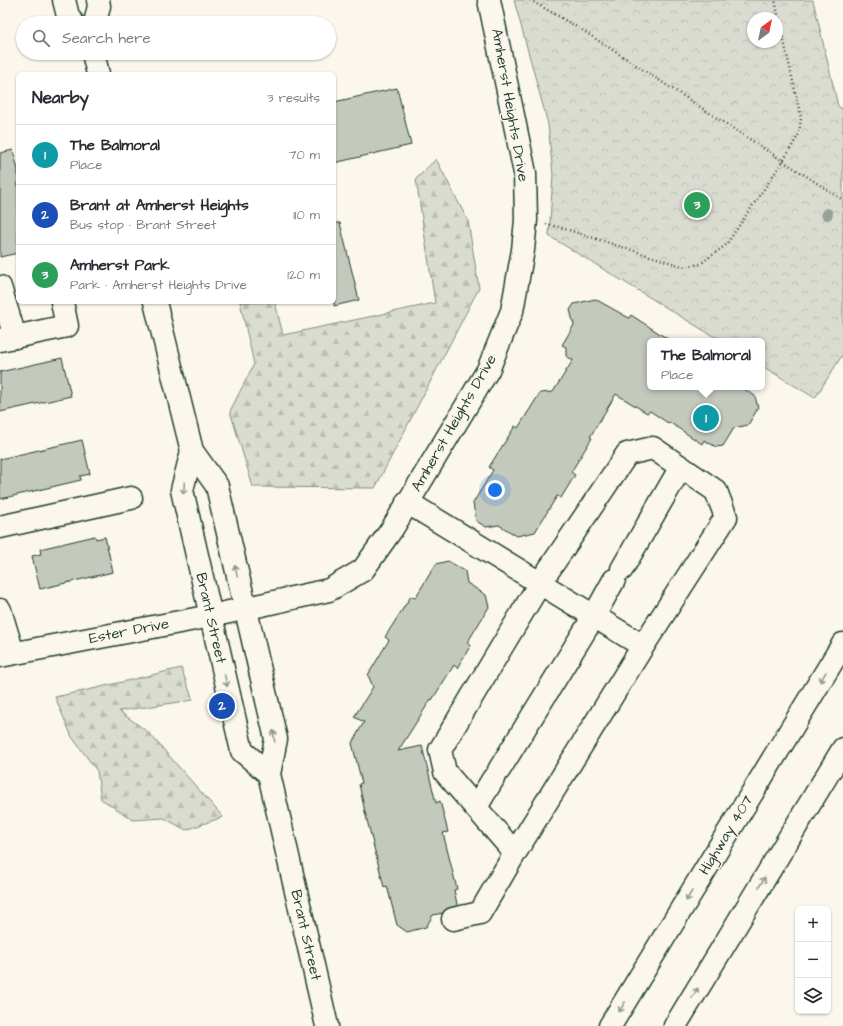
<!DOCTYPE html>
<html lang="en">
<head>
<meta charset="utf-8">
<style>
  :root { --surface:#fff; --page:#f2f2f3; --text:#2b2b33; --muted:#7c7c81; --line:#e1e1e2; --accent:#0b8043 }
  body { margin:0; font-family:"Architects Daughter",sans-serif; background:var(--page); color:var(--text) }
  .controls { position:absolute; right:12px; bottom:12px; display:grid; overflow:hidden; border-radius:6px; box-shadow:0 1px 3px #0004 }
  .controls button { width:36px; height:36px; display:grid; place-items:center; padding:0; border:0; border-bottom:1px solid var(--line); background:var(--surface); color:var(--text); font:20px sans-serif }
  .compass { position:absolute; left:747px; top:12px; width:36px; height:36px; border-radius:50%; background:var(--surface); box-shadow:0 1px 3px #0004; rotate:33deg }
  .you { position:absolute; left:495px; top:490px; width:14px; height:14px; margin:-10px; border:3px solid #fff; border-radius:50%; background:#1a73e8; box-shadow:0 0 0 6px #1a73e833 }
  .badge { display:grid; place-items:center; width:26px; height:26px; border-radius:50%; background:var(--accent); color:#fff; font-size:13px; font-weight:700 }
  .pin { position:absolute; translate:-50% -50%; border:2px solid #fff; box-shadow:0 1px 4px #0006 }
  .popup { position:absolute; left:647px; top:338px; width:118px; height:52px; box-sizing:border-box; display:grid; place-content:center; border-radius:6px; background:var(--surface); filter:drop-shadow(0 1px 3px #0005); font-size:13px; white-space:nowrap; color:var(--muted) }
  .popup b { font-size:15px; color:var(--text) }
  .popup::after { content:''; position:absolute; left:50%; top:100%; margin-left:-8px; border:8px solid transparent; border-top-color:var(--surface) }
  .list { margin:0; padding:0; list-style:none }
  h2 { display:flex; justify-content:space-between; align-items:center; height:52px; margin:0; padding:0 16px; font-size:17px }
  h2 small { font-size:13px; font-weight:400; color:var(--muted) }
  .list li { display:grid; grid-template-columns:26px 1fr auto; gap:12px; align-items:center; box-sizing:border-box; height:60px; padding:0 16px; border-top:1px solid var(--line) }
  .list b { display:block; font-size:15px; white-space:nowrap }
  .list p { margin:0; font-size:13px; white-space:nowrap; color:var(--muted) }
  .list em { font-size:13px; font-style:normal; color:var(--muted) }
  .icon { flex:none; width:22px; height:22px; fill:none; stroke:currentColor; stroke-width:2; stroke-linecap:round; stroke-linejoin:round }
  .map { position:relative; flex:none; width:843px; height:1026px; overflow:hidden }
  .search { position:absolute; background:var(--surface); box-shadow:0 1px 3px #0004; left:16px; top:16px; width:320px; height:44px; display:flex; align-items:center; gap:10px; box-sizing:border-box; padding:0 14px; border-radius:22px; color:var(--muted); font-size:15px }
  .panel { position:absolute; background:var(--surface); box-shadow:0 1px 3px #0004; left:16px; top:72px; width:320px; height:232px; border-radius:6px }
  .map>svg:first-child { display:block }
</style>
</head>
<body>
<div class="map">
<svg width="843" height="1026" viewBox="0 0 843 1026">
  <defs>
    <pattern id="forest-firs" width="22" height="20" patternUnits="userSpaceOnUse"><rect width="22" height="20" fill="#dbdcd1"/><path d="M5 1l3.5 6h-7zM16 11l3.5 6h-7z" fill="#bcbeb4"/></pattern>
    <pattern id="park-crowns" width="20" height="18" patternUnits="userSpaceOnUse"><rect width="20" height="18" fill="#dbdcd1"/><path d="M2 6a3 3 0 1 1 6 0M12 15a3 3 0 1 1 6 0" fill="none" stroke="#bcbeb4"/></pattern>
  </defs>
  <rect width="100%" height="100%" fill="#fbf7ec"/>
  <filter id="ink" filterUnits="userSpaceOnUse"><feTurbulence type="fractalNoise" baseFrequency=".025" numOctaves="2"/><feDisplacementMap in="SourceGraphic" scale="8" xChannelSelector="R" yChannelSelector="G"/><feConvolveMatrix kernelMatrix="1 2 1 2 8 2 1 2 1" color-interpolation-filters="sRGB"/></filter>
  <g filter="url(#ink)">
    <g fill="url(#forest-firs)" stroke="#7d8c82">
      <polygon points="436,159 468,221 479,288 375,488 253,487 230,411 254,364 240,302 275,302 283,335 435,303 416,179"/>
      <polygon points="181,668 193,700 119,711 148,732 223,817 186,830 164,818 133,820 101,799 97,771 72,737 55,697 88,690"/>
    </g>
    <path fill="url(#park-crowns)" stroke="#7d8c82" fill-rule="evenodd" d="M514 0H813L838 106 843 110V354L815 398 762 366V341H721L549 236 553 175 548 124ZM753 18H777V42H753Z"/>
    <g fill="#c4c9be" stroke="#1f3d34">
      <polygon points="397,88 411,145 334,163 334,102"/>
      <polygon points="13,150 18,170 18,253 0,257 0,153"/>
      <polygon points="334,223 340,223 359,300 334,306"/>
      <polygon points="595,299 629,318 631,315 671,341 650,341 650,387 741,387 755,396 758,408 748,425 734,428 723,446 716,447 704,440 702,444 669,422 668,423 650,411 647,413 616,394 590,437 592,438 571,472 575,475 561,498 557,496 535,532 517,536 499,525 486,527 476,521 473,503 493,470 489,467 515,426 518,428 540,393 553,392 573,360 566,356 566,347 562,345 574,325 570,310 574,304"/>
      <polygon points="62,358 71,396 0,412 0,372"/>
      <polygon points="82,440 90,474 80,476 81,480 0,499 0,459"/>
      <polygon points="95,536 96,539 105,537 113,572 40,589 32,556 41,554 40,549"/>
      <polygon points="448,561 465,571 467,583 486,595 489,607 467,643 471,645 457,668 454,665 432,700 431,699 398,751 422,746 436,803 440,801 448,832 443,833 457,889 454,890 457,904 456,906 445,910 443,913 433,915 426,927 407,932 397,925 387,886 384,887 365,812 359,784 362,783 352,743 364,722 354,717 373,687 368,675 389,640 385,637 411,596 415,598 436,564"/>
    </g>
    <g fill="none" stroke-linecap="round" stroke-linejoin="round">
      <defs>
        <g id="minor">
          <polyline points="0,287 15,337"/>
          <polyline points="0,340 67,326 62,302"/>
          <polyline points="407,502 643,646"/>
          <polyline points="0,527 131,498"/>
          <polyline points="622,569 681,467"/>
          <polyline points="0,610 13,653"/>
          <polyline points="0,656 211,616 329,590 363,570 392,529 488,370 512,311 523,250 526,220 525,173 489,0"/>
          <polyline points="499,770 594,616 614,580"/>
          <polyline points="476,807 493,779"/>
          <polyline points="453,919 480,913 515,853 445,772 440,750 540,583 627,454 653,448 716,491 726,517 643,646 515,853"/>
        </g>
        <g id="major">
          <polyline points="64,0 68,16 73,23"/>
          <polyline points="95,23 99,6 98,0"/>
          <polyline points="93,53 98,74"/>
          <polyline points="155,302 192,451 217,486 276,739 269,774 327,1026"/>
          <polyline points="192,451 182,490 242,751 269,774"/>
        </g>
        <g id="highway">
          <polyline points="610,1026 843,644"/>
          <polyline points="675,1026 843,749"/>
        </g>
      </defs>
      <use href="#minor" stroke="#1f3d34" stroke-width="25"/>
      <use href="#major" stroke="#1f3d34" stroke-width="25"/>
      <use href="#highway" stroke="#1f3d34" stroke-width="25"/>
      <g stroke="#1f3d34" stroke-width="2.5" stroke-dasharray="1 3" stroke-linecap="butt">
        <polyline points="530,0 579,28 843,200"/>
        <polyline points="546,224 559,227 685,267 700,264 726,245 783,161 799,134 801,118 775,0"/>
      </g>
      <use href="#minor" stroke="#fbf7ec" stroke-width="22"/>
      <use href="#major" stroke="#fbf7ec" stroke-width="22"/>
      <use href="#highway" stroke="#fbf7ec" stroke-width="22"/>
    </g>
    <circle fill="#97a298" cx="827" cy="214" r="6"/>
    <defs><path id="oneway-shaft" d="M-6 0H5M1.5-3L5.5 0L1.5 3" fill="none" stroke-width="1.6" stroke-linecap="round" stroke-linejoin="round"/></defs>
    <g stroke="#8d9a90">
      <use href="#oneway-shaft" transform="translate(184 488) rotate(94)"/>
      <use href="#oneway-shaft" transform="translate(236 571) rotate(-103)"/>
      <use href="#oneway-shaft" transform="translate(823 677) rotate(121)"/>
      <use href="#oneway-shaft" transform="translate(226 681) rotate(77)"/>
      <use href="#oneway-shaft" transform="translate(274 736) rotate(-97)"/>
      <use href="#oneway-shaft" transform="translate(762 882) rotate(-59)"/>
      <use href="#oneway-shaft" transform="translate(689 896) rotate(121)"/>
      <use href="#oneway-shaft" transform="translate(695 993) rotate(-59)"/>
      <use href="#oneway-shaft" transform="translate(622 1007) rotate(121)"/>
    </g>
  </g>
  <g text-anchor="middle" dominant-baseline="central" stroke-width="3" stroke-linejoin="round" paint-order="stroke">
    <g font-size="15" fill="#1f3d34" stroke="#fbf7ec">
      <text transform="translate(510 105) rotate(80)">Amherst Heights Drive</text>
      <text transform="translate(454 423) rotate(-60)">Amherst Heights Drive</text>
      <text transform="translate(211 618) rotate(77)">Brant Street</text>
      <text transform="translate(129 631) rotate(-11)">Ester Drive</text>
      <text transform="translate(726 835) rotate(-59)">Highway 407</text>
      <text transform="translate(306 935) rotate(77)">Brant Street</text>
    </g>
  </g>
</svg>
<div class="controls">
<button>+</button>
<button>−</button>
<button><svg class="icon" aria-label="layers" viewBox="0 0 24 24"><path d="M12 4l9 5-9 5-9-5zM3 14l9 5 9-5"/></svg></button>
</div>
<svg class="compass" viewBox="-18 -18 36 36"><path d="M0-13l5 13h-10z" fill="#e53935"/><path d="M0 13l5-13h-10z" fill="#7c7c81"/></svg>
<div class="you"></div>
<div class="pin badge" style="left:706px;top:418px;background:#0f9aa8">1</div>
<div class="popup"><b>The Balmoral</b>Place</div>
<div class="pin badge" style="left:222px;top:706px;background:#1a4fb4">2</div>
<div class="pin badge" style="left:697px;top:205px;background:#2e9e5b">3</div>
<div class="search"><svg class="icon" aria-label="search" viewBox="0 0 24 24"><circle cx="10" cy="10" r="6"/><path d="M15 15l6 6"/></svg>Search here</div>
<section class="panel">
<h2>Nearby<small>3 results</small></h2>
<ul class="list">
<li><span class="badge" style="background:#0f9aa8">1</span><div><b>The Balmoral</b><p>Place</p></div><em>70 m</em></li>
<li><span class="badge" style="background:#1a4fb4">2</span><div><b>Brant at Amherst Heights</b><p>Bus stop · Brant Street</p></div><em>110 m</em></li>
<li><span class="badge" style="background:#2e9e5b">3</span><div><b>Amherst Park</b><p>Park · Amherst Heights Drive</p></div><em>120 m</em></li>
</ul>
</section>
</div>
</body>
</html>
